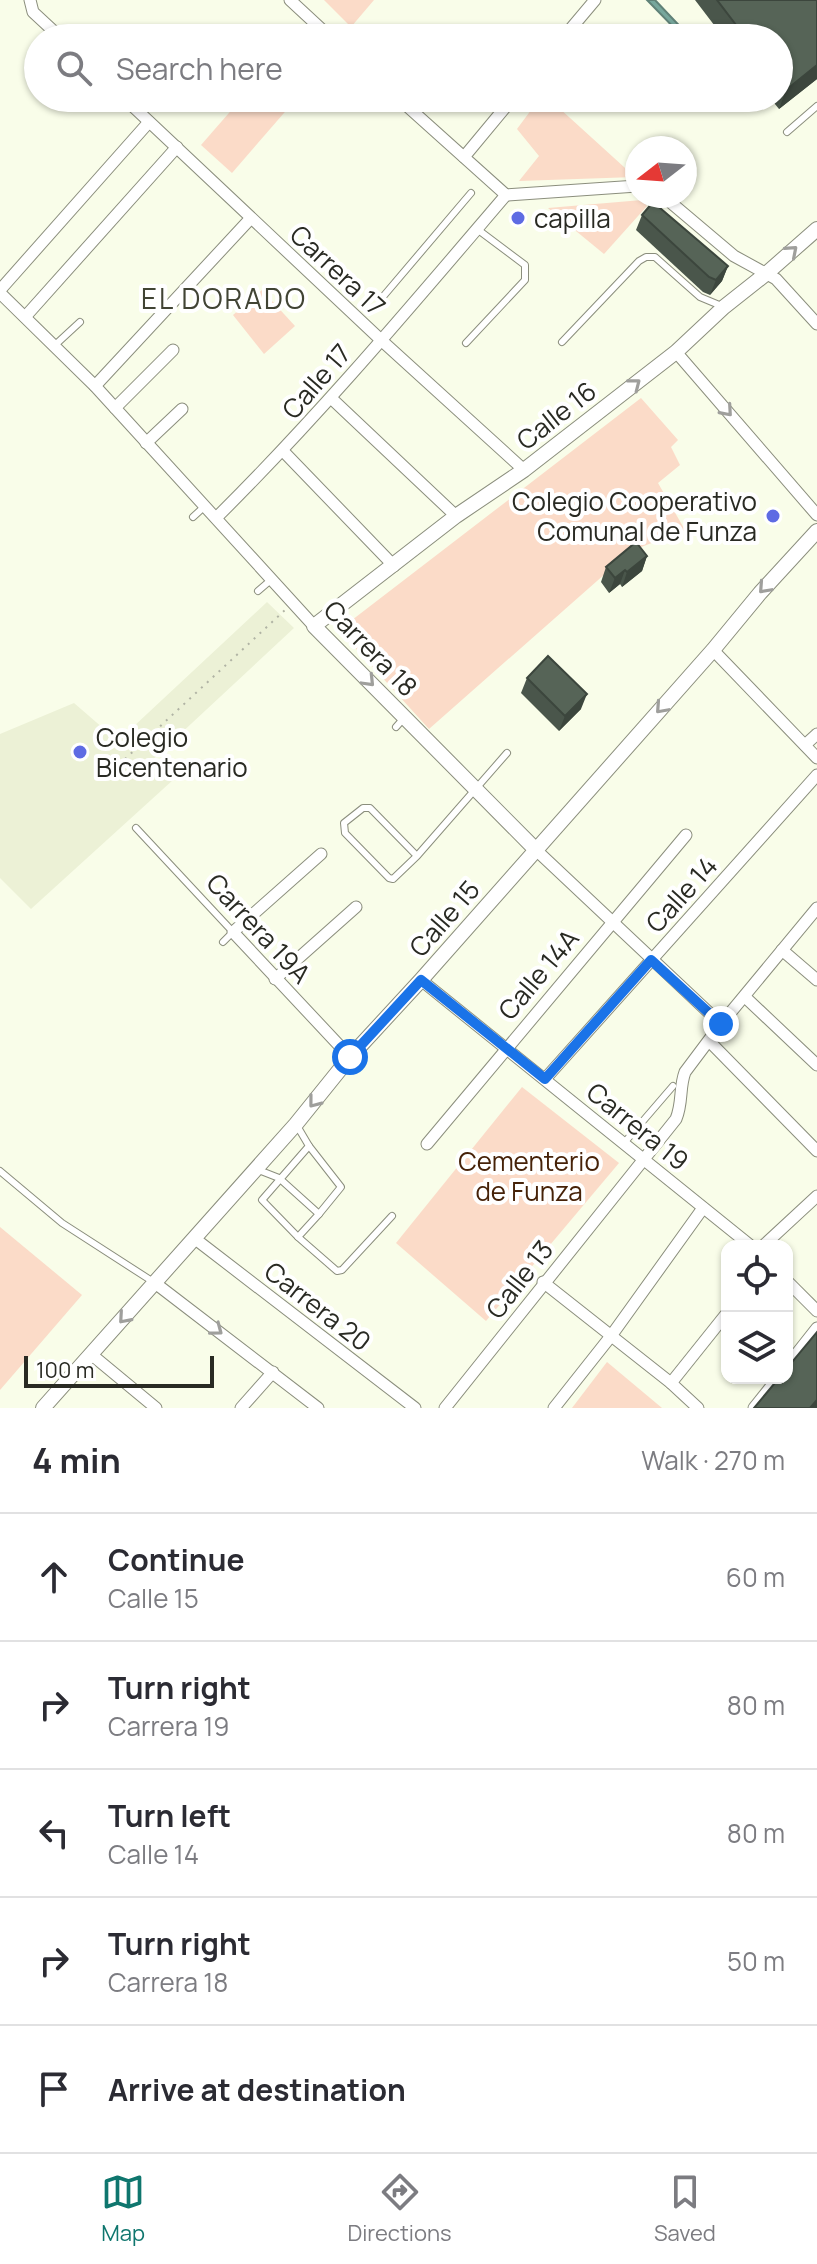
<!DOCTYPE html>
<html lang="en">
<head>
<meta charset="utf-8">
<style>
  :root { --surface:#fff; --page:#f2f2f3; --text:#2b2b33; --muted:#7c7c81; --line:#e1e1e2; --accent:#0f766e }
  body { margin:0; font-family:Manrope,sans-serif; background:var(--page); color:var(--text) }
  .controls { position:absolute; right:24px; bottom:24px; display:grid; overflow:hidden; border-radius:16px; box-shadow:0 2px 6px #0004 }
  .controls button { width:72px; height:72px; display:grid; place-items:center; padding:0; border:0; border-bottom:2px solid var(--line); background:var(--surface); color:var(--text); font:40px sans-serif }
  .compass { position:absolute; left:625px; top:136px; width:72px; height:72px; border-radius:50%; background:var(--surface); box-shadow:0 2px 6px #0004; rotate:253deg }
  .scale { position:absolute; left:24px; bottom:20px; width:190px; box-sizing:border-box; padding-left:8px; border:4px solid #292a23; border-top:0; font-size:22px; line-height:28px; white-space:nowrap; color:#292a23; -webkit-text-stroke:6px #fff; paint-order:stroke }
  .stop { position:absolute; width:24px; height:24px; margin:-18px; border:6px solid #1a73e8; border-radius:50%; background:#fff }
  .stop.end { background:#1a73e8; border-color:#fff; box-shadow:0 2px 8px #0008 }
  .list { margin:0; padding:0; list-style:none }
  h2 { display:flex; justify-content:space-between; align-items:center; height:104px; margin:0; padding:0 32px; font-size:34px }
  h2 small { font-size:26px; font-weight:400; color:var(--muted) }
  .list li { display:grid; grid-template-columns:52px 1fr auto; gap:24px; align-items:center; box-sizing:border-box; height:128px; padding:0 32px; border-top:2px solid var(--line) }
  .list b { display:block; font-size:30px; white-space:nowrap }
  .list p { margin:0; font-size:26px; white-space:nowrap; color:var(--muted) }
  .list em { font-size:26px; font-style:normal; color:var(--muted) }
  .icon { flex:none; width:44px; height:44px; fill:none; stroke:currentColor; stroke-width:2; stroke-linecap:round; stroke-linejoin:round }
  .map { position:relative; flex:none; width:817px; height:1408px; overflow:hidden }
  .search { position:absolute; background:var(--surface); box-shadow:0 2px 6px #0004; left:24px; right:24px; top:24px; height:88px; display:flex; align-items:center; gap:20px; box-sizing:border-box; padding:0 28px; border-radius:44px; color:var(--muted); font-size:30px }
  .sheet { height:744px; background:var(--surface) }
  nav { display:flex; justify-content:space-around; align-items:center; box-sizing:border-box; height:112px; border-top:2px solid var(--line); background:var(--surface); font-size:22px; color:var(--muted) }
  nav a { display:grid; justify-items:center; gap:4px }
  nav .on { color:var(--accent) }
  .map>svg:first-child { display:block }
</style>
</head>
<body>
<div class="map">
<svg width="817" height="1408" viewBox="0 0 817 1408">
  <rect width="100%" height="100%" fill="#f9fde9"/>
  <polygon fill="#ecf1d6" points="267,602 294,628 149,763 173,780 31,909 0,878 0,734 74,703 118,741"/>
  <g fill="#fbdbc8">
    <polygon points="324,0 374,0 351,27"/>
    <polygon points="242,98 297,98 232,173 201,145"/>
    <polygon points="540,98 548,98 635,177 519,181 539,156 517,129"/>
    <polygon points="642,200 647,206 604,254 548,208"/>
    <polygon points="262,290 295,326 264,354 233,315"/>
    <polygon points="641,398 678,440 671,447 680,465 658,483 685,530 631,551 429,729 339,630"/>
    <polygon points="522,1087 619,1163 486,1321 396,1243"/>
    <polygon points="0,1227 82,1295 0,1390"/>
    <polygon points="607,1362 662,1408 572,1408"/>
  </g>
  <polygon fill="#77a79c" stroke="#608278" stroke-width="2" points="647,0 655,0 691,38 684,38"/>
  <g fill="none" stroke-linecap="round" stroke-linejoin="round">
    <defs>
      <g id="service">
        <polyline points="787,132 817,106"/>
        <polyline points="381,299 471,193"/>
        <polyline points="562,342 639,261 646,257 655,257 700,297 724,307"/>
        <polyline points="466,343 525,280 525,265 477,229"/>
        <polyline points="54,346 80,322"/>
        <polyline points="193,517 205,506"/>
        <polyline points="258,591 272,579"/>
        <polyline points="396,727 404,718"/>
        <polyline points="136,828 233,932 223,942"/>
        <polyline points="417,856 370,808 363,808 344,823 345,833 389,878 393,879 417,856 507,753"/>
        <polyline points="296,1124 309,1146 262,1200 298,1237"/>
        <polyline points="624,1143 673,1086"/>
        <polyline points="309,1146 341,1187 319,1214"/>
        <polyline points="256,1169 279,1178 319,1214 298,1237 337,1271 342,1270 392,1216"/>
        <polyline points="0,1171 62,1223 155,1283"/>
      </g>
      <g id="minor">
        <polyline points="30,0 33,12 61,38"/>
        <polyline points="290,0 331,38"/>
        <polyline points="563,38 595,0"/>
        <polyline points="124,98 381,340 524,470"/>
        <polyline points="398,98 506,195"/>
        <polyline points="464,157 513,98"/>
        <polyline points="506,195 637,186"/>
        <polyline points="663,196 734,256 776,279 817,324"/>
        <polyline points="0,290 149,122"/>
        <polyline points="0,293 95,386 314,626"/>
        <polyline points="25,317 177,147"/>
        <polyline points="676,352 817,515"/>
        <polyline points="95,386 251,218"/>
        <polyline points="331,398 456,516"/>
        <polyline points="115,408 173,350"/>
        <polyline points="146,443 182,409"/>
        <polyline points="283,451 394,566"/>
        <path d="M216 518C319 416 412 305 506 195"/>
        <polyline points="713,650 817,758"/>
        <polyline points="805,745 817,734"/>
        <polyline points="535,849 721,1024"/>
        <polyline points="321,854 233,932 350,1057"/>
        <polyline points="782,950 817,980"/>
        <polyline points="275,979 356,907"/>
        <polyline points="421,980 751,1246"/>
        <polyline points="745,997 817,1065"/>
        <polyline points="709,1041 817,1151"/>
        <polyline points="545,1079 817,775"/>
        <polyline points="427,1144 686,835"/>
        <polyline points="194,1238 415,1408"/>
        <polyline points="763,1246 817,1196"/>
        <polyline points="787,1281 817,1311"/>
        <polyline points="543,1282 671,1383 698,1408"/>
        <polyline points="155,1283 318,1408"/>
        <polyline points="92,1355 156,1408"/>
        <polyline points="787,1366 817,1328"/>
        <polyline points="671,1383 727,1313"/>
        <polyline points="241,1408 273,1372"/>
        <path d="M445 1408 676 1119C683 1102 679 1088 685 1072L721 1024 817 908"/>
        <polyline points="554,1408 611,1336 703,1208"/>
        <polyline points="754,1408 778,1378"/>
      </g>
      <g id="tertiary">
        <polyline points="535,849 314,626 456,516 524,470 676,352 724,307 767,273 817,229"/>
        <polyline points="43,1408 296,1124 350,1057 421,980 713,650 760,593 817,531"/>
      </g>
    </defs>
    <use href="#service" stroke="#8b8e7d" stroke-width="8"/>
    <use href="#minor" stroke="#8b8e7d" stroke-width="13"/>
    <use href="#tertiary" stroke="#8b8e7d" stroke-width="16"/>
    <polyline stroke="#b0b3a4" stroke-width="2" stroke-dasharray="2 6" stroke-linecap="butt" points="125,759 285,610"/>
    <use href="#service" stroke="#fff" stroke-width="6"/>
    <use href="#minor" stroke="#fff" stroke-width="11"/>
    <use href="#tertiary" stroke="#fff" stroke-width="14"/>
  </g>
  <g fill="#4a564b">
    <polygon points="695,0 817,0 817,79 779,109 770,98 779,98 779,38 724,38"/>
    <polygon points="642,215 728,266 722,281 710,295 703,292 636,230"/>
    <polygon points="647,556 642,571 622,587 620,584 609,593 601,582 606,567"/>
    <polygon points="527,678 581,709 559,731 521,693"/>
  </g>
  <g fill="#3c463d">
    <polygon points="817,65 817,79 779,109 786,90"/>
    <polygon points="728,266 722,281 710,295 716,280"/>
    <polygon points="647,556 642,571 622,587 627,572"/>
    <polygon points="625,570 620,584 609,593 615,578"/>
    <polygon points="587,694 581,709 559,731 565,716"/>
    <polygon points="817,1400 817,1408 810,1408"/>
  </g>
  <g fill="#566457" stroke="#3c463d" stroke-width="2">
    <polygon points="717,0 817,0 817,65 786,90 779,81 779,38 746,38"/>
    <polygon points="653,202 728,266 716,280 709,277 642,215"/>
    <polygon points="636,542 647,556 627,572 625,570 615,578 606,567"/>
    <polygon points="548,656 587,694 565,716 527,678"/>
    <polygon points="817,1332 817,1400 810,1408 754,1408 779,1378 787,1378 787,1368"/>
  </g>
  <defs><path id="oneway-chevron" d="M-2-3.5L2.5 0L-2 3.5" fill="none" stroke-width="1.6" stroke-linecap="round" stroke-linejoin="round" transform="scale(2)"/></defs>
  <g stroke="#9f9f9c">
    <use href="#oneway-chevron" transform="translate(792 251) rotate(-41)"/>
    <use href="#oneway-chevron" transform="translate(635 384) rotate(-38)"/>
    <use href="#oneway-chevron" transform="translate(727 411) rotate(49)"/>
    <use href="#oneway-chevron" transform="translate(764 588) rotate(132)"/>
    <use href="#oneway-chevron" transform="translate(369 681) rotate(46)"/>
    <use href="#oneway-chevron" transform="translate(661 708) rotate(132)"/>
    <use href="#oneway-chevron" transform="translate(314 1102) rotate(128)"/>
    <use href="#oneway-chevron" transform="translate(124 1318) rotate(131)"/>
    <use href="#oneway-chevron" transform="translate(217 1330) rotate(37)"/>
  </g>
  <g fill="none" stroke-linecap="round" stroke-linejoin="round">
    <polyline stroke="#1a73e8" stroke-width="10" points="350,1057 421,980 545,1079 651,960 721,1024"/>
  </g>
  <g fill="#5e6be3" stroke="#fff" stroke-width="3">
    <circle cx="518" cy="218" r="8"/>
    <circle cx="773" cy="516" r="8"/>
    <circle cx="80" cy="752" r="8"/>
  </g>
  <g text-anchor="middle" dominant-baseline="central" stroke-width="8" stroke-linejoin="round" paint-order="stroke">
    <g font-size="26" fill="#292a23" stroke="#fff" text-anchor="start">
      <text x="534" y="218">capilla</text>
      <text x="757" y="501" text-anchor="end">Colegio Cooperativo<tspan x="757" dy="30">Comunal de Funza</tspan></text>
      <text x="96" y="737">Colegio<tspan x="96" dy="30">Bicentenario</tspan></text>
    </g>
    <g font-size="26" fill="#292a23" stroke="#fff">
      <text transform="translate(338 270) rotate(43)">Carrera 17</text>
      <text transform="translate(316 381) rotate(-49)">Calle 17</text>
      <text transform="translate(556 415) rotate(-38)">Calle 16</text>
      <text transform="translate(371 648) rotate(46)">Carrera 18</text>
      <text transform="translate(681 894) rotate(-48)">Calle 14</text>
      <text transform="translate(444 918) rotate(-49)">Calle 15</text>
      <text transform="translate(259 928) rotate(47)">Carrera 19A</text>
      <text transform="translate(538 974) rotate(-50)">Calle 14A</text>
      <text transform="translate(638 1126) rotate(39)">Carrera 19</text>
      <text transform="translate(519 1279) rotate(-52)">Calle 13</text>
      <text transform="translate(318 1306) rotate(38)">Carrera 20</text>
    </g>
    <g font-size="26" fill="#462208" stroke="#fff">
      <text x="529" y="1161">Cementerio<tspan x="529" dy="30">de Funza</tspan></text>
    </g>
    <g font-size="28" letter-spacing="2" fill="#414434" stroke="#fff">
      <text x="224" y="298">EL DORADO</text>
    </g>
  </g>
</svg>
<div class="controls">
<button><svg class="icon" aria-label="locate" viewBox="0 0 24 24"><circle cx="12" cy="12" r="6"/><path d="M12 2v4M12 18v4M2 12h4M18 12h4"/></svg></button>
<button><svg class="icon" aria-label="layers" viewBox="0 0 24 24"><path d="M12 4l9 5-9 5-9-5zM3 14l9 5 9-5"/></svg></button>
</div>
<svg class="compass" viewBox="-18 -18 36 36"><path d="M0-13l5 13h-10z" fill="#e53935"/><path d="M0 13l5-13h-10z" fill="#7c7c81"/></svg>
<div class="scale">100 m</div>
<div class="stop" style="left:350px;top:1057px"></div>
<div class="stop end" style="left:721px;top:1024px"></div>
<div class="search"><svg class="icon" aria-label="search" viewBox="0 0 24 24"><circle cx="10" cy="10" r="6"/><path d="M15 15l6 6"/></svg>Search here</div>
</div>
<section class="sheet">
<h2>4 min<small>Walk · 270 m</small></h2>
<ul class="list">
<li><svg class="icon" aria-label="ahead" viewBox="0 0 24 24"><path d="M12 20V5M6 11l6-6 6 6"/></svg><div><b>Continue</b><p>Calle 15</p></div><em>60 m</em></li>
<li><svg class="icon" aria-label="right" viewBox="0 0 24 24"><path d="M7 20v-9h11M14 6l5 5-5 5"/></svg><div><b>Turn right</b><p>Carrera 19</p></div><em>80 m</em></li>
<li><svg class="icon" aria-label="left" viewBox="0 0 24 24"><path d="M17 20v-9H6M10 6l-5 5 5 5"/></svg><div><b>Turn left</b><p>Calle 14</p></div><em>80 m</em></li>
<li><svg class="icon" aria-label="right" viewBox="0 0 24 24"><path d="M7 20v-9h11M14 6l5 5-5 5"/></svg><div><b>Turn right</b><p>Carrera 18</p></div><em>50 m</em></li>
<li><svg class="icon" aria-label="arrive" viewBox="0 0 24 24"><path d="M6 21V4h12l-3 4 3 4H6"/></svg><div><b>Arrive at destination</b></div></li>
</ul>
</section>
<nav>
<a class="on"><svg class="icon" aria-label="map" viewBox="0 0 24 24"><path d="M3 6l6-2 6 2 6-2v14l-6 2-6-2-6 2zM9 4v14M15 6v14"/></svg>Map</a>
<a><svg class="icon" aria-label="directions" viewBox="0 0 24 24"><path d="M12 3l9 9-9 9-9-9zM9 14v-3h6M13 9l2 2-2 2"/></svg>Directions</a>
<a><svg class="icon" aria-label="saved" viewBox="0 0 24 24"><path d="M7 4h10v16l-5-4-5 4z"/></svg>Saved</a>
</nav>
</body>
</html>
